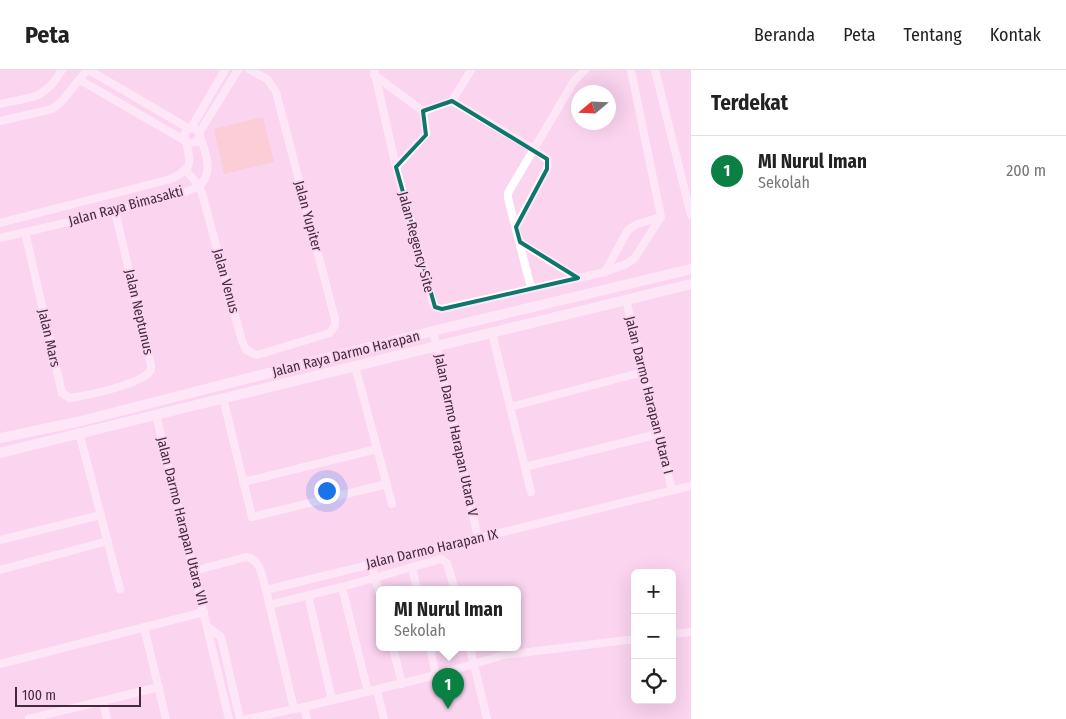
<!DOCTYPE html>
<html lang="id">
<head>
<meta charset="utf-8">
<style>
  :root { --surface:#fff; --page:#f6f6f6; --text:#222; --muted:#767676; --line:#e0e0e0; --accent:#0b8043 }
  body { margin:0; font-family:"Fira Sans Condensed",sans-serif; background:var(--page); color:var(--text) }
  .controls { position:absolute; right:15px; bottom:15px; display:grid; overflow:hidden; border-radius:8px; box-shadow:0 5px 20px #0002 }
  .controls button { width:45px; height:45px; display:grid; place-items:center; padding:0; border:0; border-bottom:1px solid var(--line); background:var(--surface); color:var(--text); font:25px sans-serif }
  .compass { position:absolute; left:571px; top:15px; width:45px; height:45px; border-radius:50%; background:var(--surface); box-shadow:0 5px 20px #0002; rotate:251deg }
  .scale { position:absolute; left:15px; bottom:12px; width:126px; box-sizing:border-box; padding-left:5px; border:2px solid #432a3d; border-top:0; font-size:14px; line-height:18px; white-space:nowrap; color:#432a3d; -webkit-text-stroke:4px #fbd4f0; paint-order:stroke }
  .you { position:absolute; left:326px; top:420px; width:18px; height:18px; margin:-12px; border:4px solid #fff; border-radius:50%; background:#1a73e8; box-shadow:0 0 0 8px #1a73e833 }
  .badge { display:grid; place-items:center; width:32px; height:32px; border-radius:50%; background:var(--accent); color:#fff; font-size:16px; font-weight:700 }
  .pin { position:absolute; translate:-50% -41px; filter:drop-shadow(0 1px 2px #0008) }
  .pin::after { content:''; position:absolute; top:26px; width:18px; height:15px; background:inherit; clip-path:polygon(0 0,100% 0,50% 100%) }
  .popup { position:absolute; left:376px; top:516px; width:145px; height:65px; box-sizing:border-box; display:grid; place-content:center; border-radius:8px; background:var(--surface); filter:drop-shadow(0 1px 4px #0005); font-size:16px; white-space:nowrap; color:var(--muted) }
  .popup b { font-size:19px; color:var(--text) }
  .popup::after { content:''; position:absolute; left:50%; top:100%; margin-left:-10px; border:10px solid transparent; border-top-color:var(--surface) }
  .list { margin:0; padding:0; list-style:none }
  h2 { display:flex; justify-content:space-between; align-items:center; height:65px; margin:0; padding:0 20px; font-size:21px }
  h2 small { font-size:16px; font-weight:400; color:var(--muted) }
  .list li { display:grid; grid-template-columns:32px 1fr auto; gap:15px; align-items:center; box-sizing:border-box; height:70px; padding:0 20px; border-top:1px solid var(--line) }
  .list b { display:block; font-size:19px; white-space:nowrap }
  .list p { margin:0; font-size:16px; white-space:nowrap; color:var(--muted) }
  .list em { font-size:16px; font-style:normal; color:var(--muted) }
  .icon { flex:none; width:28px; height:28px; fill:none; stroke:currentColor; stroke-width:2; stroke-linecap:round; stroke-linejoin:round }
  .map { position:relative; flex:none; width:691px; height:649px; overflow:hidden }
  header { display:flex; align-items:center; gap:30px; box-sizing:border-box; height:70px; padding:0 25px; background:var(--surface); border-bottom:1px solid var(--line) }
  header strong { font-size:24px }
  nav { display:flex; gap:28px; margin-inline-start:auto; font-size:18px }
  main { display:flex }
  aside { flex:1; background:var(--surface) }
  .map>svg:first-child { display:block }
</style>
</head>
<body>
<header>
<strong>Peta</strong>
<nav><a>Beranda</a><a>Peta</a><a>Tentang</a><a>Kontak</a></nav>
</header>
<main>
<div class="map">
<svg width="691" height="649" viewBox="0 0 691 649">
  <rect width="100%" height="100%" fill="#fbd4f0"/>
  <polygon fill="#fac6b7" points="263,47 274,92 224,104 214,59"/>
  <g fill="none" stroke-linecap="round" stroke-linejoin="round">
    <g stroke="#fff" stroke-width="8">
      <polyline points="89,0 188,58"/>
      <polyline points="374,0 396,97 432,230 435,237 442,239 605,202 626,194 634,189 661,147 631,0"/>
      <polyline points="655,0 691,145"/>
      <polyline points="374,5 423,41 452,31 471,0"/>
      <path d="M80 10 189 73 197 72 200 66C199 60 195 57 188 58L184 65 185 70"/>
      <polyline points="452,31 534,79 547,89 548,94 547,99 516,157"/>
      <path d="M0 34C32 27 44 30 62 0"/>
      <polyline points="0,51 52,39 61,32 87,0"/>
      <polyline points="191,58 225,0"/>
      <polyline points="199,63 238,0"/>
      <polyline points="396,97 426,64 423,41"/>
      <polyline points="186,100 199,116 202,123 242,271 246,280 257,285 330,263 335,255 335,249 276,22 267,9 250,0"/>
      <path d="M0 153 171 109C193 97 191 96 186 71"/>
      <path d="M25 162 62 323 70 328C88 325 141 315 151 300V295L115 141"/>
      <path d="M0 168C51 156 102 145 152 131 163 128 190 122 199 116 215 103 205 81 200 66"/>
      <polyline points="520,172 578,208"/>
      <polyline points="605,202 628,160 637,154 661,147"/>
      <polyline points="531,218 508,128 508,123 574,11 585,0"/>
      <polyline points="626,230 672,420"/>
      <polyline points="433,261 478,468"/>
      <polyline points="492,263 531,422"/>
      <polyline points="355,296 392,434"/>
      <polyline points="223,328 252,447 387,414"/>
      <polyline points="510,337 643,302"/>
      <polyline points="156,345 229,649"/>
      <polyline points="79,362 120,519"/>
      <polyline points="525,397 658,364"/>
      <polyline points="243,412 377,379"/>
      <polyline points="0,470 101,445"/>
      <polyline points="371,494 379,522"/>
      <polyline points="412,497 417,520"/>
      <polyline points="0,500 108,471"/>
      <path d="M194 501 246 487C261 489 262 507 266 520L691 416"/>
      <polyline points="342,517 368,622"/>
      <polyline points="266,520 294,639"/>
      <polyline points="308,525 332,630"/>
      <polyline points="269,535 342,517 441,489 447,493 455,520"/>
      <polyline points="144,557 166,649"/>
      <polyline points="208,557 221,567 240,649"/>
      <polyline points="672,564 691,562"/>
      <polyline points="393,578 402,614"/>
      <polyline points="430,578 436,605"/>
      <polyline points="470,578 487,649"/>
      <polyline points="0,594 204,542"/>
      <polyline points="377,620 384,649"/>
      <polyline points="103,632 107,649"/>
      <polyline points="304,637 307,649"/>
      <polyline points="29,649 159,617"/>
      <polyline points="247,649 304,637 436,605 504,585 635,569"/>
    </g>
    <g stroke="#fff" stroke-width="10">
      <polyline points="0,368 77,352 433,261 691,199"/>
      <polyline points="0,383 691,214"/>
    </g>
  </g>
  <path d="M0 0H691V649H0ZM452 31 547 89V99L516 157 520 172 578 208 442 239 435 237 396 97 426 65 423 41Z" fill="#fbd4f0" fill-opacity=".55" fill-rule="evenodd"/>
  <path fill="none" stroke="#0f766e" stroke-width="4" stroke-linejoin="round" d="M452 31 547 89V99L516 157 520 172 578 208 442 239 435 237 396 97 426 65 423 41Z"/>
  <g text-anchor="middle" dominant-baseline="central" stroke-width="4" stroke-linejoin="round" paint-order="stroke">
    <g font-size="14" fill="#432a3d" stroke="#fbd4f0">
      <text transform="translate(126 136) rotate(-15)">Jalan Raya Bimasakti</text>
      <text transform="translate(308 146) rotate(75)">Jalan Yupiter</text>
      <text transform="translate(416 172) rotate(75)">Jalan Regency Site</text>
      <text transform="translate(226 211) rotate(75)">Jalan Venus</text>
      <text transform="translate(139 242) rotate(77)">Jalan Neptunus</text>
      <text transform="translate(49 268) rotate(77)">Jalan Mars</text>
      <text transform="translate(346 284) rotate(-14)">Jalan Raya Darmo Harapan</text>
      <text transform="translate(649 325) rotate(76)">Jalan Darmo Harapan Utara I</text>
      <text transform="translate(456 365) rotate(78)">Jalan Darmo Harapan Utara V</text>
      <text transform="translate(182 451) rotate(76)">Jalan Darmo Harapan Utara VII</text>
      <text transform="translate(432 479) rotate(-13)">Jalan Darmo Harapan IX</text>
    </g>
  </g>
</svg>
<div class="controls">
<button>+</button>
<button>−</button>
<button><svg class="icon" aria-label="locate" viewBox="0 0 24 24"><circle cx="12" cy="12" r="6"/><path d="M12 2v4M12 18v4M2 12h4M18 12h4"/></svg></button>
</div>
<svg class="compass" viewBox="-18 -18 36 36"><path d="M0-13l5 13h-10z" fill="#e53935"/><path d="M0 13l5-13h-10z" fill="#767676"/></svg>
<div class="scale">100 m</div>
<div class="you"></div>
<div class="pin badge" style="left:448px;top:639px">1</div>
<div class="popup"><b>MI Nurul Iman</b>Sekolah</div>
</div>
<aside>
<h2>Terdekat<small></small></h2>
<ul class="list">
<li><span class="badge">1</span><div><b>MI Nurul Iman</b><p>Sekolah</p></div><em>200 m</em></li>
</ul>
</aside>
</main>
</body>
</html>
